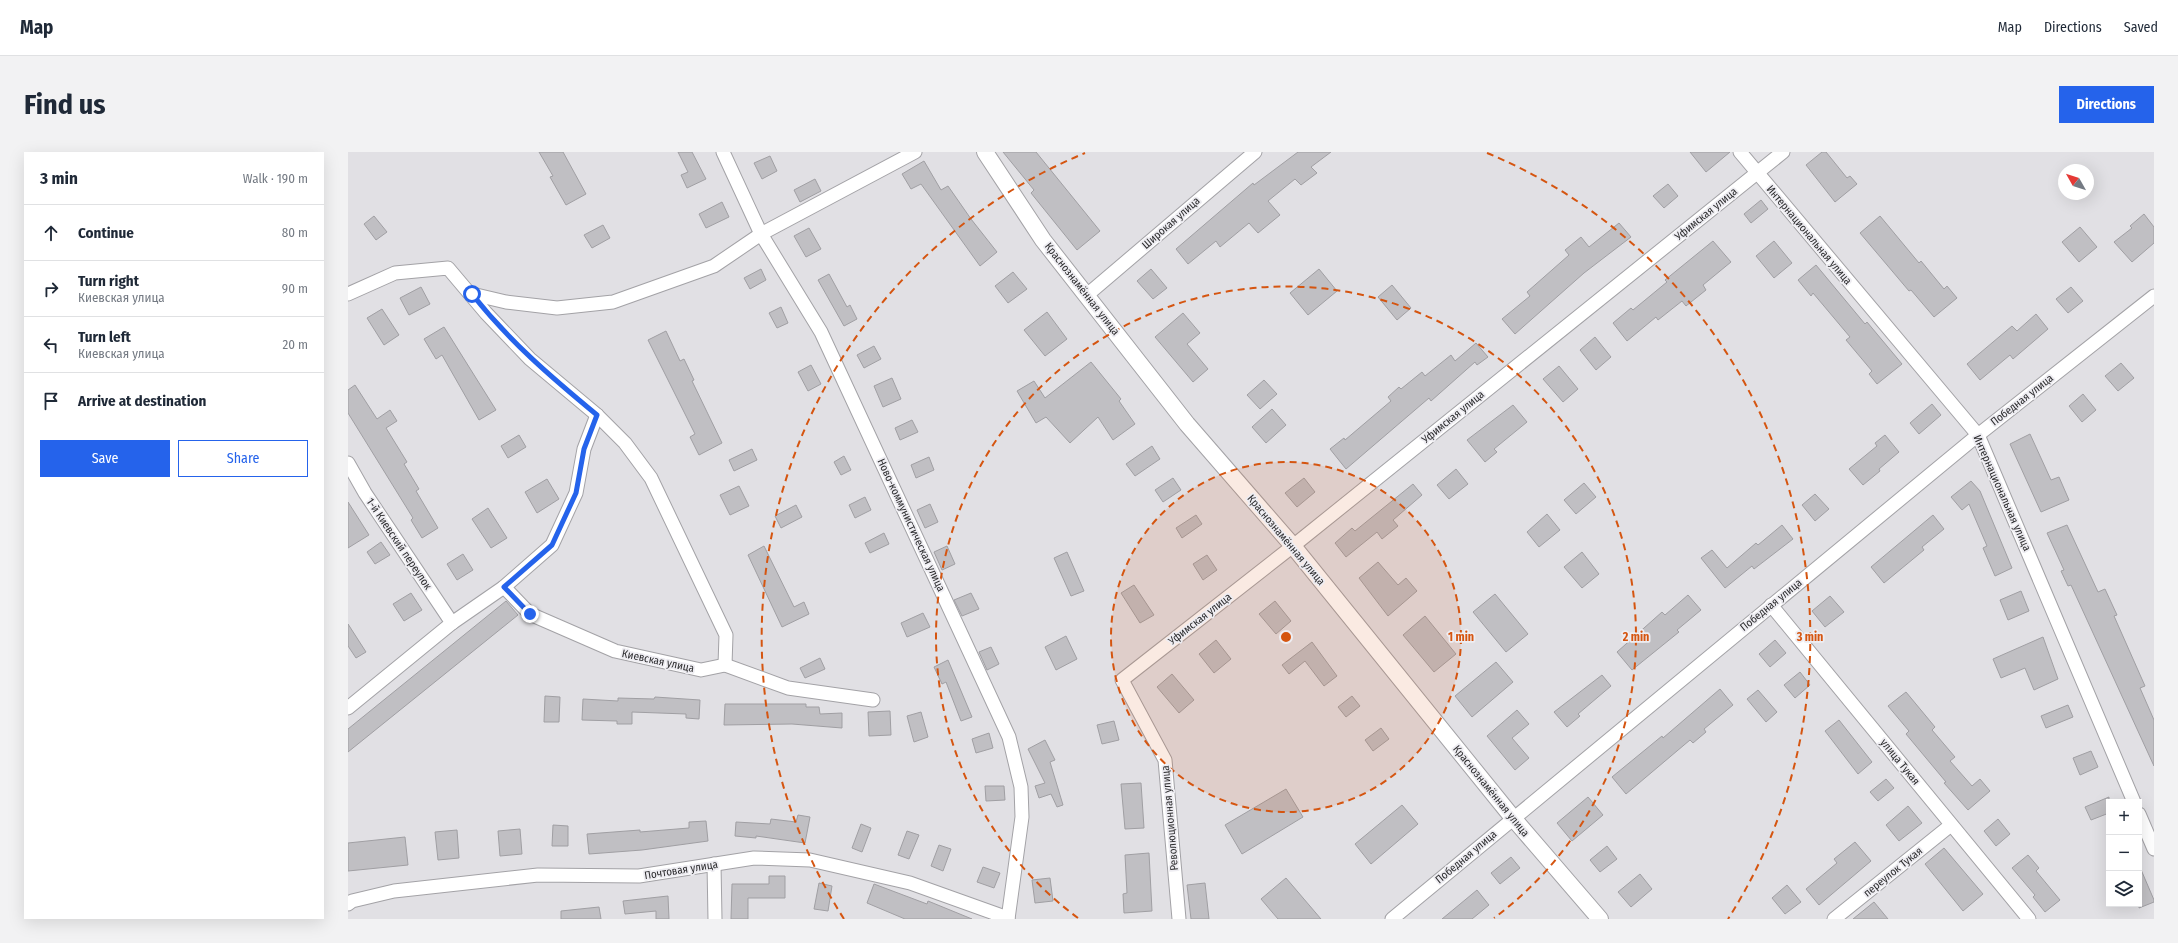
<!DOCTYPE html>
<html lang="en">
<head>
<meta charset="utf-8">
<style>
  :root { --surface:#fff; --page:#f2f2f3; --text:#1f2937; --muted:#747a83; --line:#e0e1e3; --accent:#2563eb }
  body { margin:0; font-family:"Fira Sans Condensed",sans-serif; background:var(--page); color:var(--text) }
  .controls { position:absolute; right:12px; bottom:12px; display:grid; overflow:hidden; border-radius:0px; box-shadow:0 4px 16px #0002 }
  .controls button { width:36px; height:36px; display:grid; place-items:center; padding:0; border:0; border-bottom:1px solid var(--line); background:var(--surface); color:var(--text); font:20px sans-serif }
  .compass { position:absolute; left:1710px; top:12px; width:36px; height:36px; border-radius:50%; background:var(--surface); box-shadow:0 4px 16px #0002; rotate:309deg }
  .stop { position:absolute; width:12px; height:12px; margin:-9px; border:3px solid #2563eb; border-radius:50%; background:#fff }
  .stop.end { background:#2563eb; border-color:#fff; box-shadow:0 1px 4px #0008 }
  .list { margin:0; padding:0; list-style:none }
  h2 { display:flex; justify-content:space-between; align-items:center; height:52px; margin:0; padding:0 16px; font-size:17px }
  h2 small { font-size:13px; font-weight:400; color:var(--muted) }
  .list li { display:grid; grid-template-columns:26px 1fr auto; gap:12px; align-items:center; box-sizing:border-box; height:56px; padding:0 16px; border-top:1px solid var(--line) }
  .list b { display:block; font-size:15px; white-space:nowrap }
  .list p { margin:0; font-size:13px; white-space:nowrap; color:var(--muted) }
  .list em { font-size:13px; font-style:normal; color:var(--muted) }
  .actions { display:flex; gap:8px; padding:12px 16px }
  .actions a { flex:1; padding:9px 0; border:1px solid var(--accent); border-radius:0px; text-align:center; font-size:14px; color:var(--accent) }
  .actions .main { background:var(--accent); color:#fff }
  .icon { flex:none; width:22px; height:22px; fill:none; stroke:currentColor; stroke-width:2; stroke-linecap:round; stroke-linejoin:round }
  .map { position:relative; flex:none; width:1806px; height:767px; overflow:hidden; border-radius:0px }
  header { display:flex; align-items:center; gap:24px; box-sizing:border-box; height:56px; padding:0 20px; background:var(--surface); border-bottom:1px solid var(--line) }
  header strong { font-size:19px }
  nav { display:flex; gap:22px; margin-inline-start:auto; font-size:14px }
  .intro { display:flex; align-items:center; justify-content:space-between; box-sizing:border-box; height:96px; padding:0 24px }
  h1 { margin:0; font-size:28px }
  .button { padding:10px 18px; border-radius:0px; background:var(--accent); color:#fff; font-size:14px; font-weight:700 }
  main { display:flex; gap:24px; padding:0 24px }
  aside { flex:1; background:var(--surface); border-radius:0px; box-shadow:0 4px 16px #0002 }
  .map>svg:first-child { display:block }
</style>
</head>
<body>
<header>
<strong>Map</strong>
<nav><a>Map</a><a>Directions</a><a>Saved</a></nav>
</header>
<div class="intro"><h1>Find us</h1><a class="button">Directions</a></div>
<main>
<aside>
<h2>3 min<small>Walk · 190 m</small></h2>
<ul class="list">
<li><svg class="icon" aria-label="ahead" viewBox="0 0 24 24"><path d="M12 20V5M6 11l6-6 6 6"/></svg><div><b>Continue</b></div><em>80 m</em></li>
<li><svg class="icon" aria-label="right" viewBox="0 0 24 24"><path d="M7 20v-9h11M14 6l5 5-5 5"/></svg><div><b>Turn right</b><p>Киевская улица</p></div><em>90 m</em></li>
<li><svg class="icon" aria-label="left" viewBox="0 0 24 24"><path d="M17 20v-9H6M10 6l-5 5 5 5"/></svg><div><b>Turn left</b><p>Киевская улица</p></div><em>20 m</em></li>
<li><svg class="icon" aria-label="arrive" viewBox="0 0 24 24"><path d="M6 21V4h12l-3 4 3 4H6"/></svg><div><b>Arrive at destination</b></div></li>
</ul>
<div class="actions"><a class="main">Save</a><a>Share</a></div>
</aside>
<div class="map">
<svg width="1806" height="767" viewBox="0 0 1806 767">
  <rect width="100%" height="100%" fill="#e1e0e4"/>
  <g fill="#c0bfc3" stroke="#a09fa3">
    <polygon points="191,0 215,0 238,42 218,53 202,25 205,24"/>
    <polygon points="330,0 344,0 358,27 339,36 333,23 340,20"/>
    <polygon points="655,0 688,0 752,79 729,98 683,41 686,38"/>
    <polygon points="950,0 983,0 963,15 969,21 953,33 947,27 920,49 932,63 910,81 901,71 872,95 868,89 840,112 828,97 905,31 906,33"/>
    <polygon points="1342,0 1382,0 1358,20"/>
    <polygon points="1474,0 1478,0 1499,26 1502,24 1509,32 1487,50 1458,13"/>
    <polygon points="422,4 429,19 414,27 406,11"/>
    <polygon points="576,9 593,38 600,34 623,67 649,100 632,114 573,32 563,37 554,22"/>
    <polygon points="467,27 473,39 452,50 446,38"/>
    <polygon points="1320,32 1330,44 1316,56 1305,44"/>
    <polygon points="1413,48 1420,57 1403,71 1396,62"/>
    <polygon points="374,50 381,65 358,76 351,62"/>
    <polygon points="1796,62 1806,75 1806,91 1784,110 1766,90 1784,76 1782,74"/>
    <polygon points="26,64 39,80 28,88 16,72"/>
    <polygon points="1532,64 1571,111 1573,109 1596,137 1599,134 1609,146 1586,165 1563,138 1561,139 1512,81"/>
    <polygon points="1271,71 1283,85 1236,121 1167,182 1154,167 1182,144 1179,140 1221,103 1217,98 1233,85 1241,95"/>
    <polygon points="255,73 262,86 244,96 236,83"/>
    <polygon points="1732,75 1749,95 1731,110 1714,90"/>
    <polygon points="461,76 473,97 458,105 446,84"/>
    <polygon points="1365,89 1383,110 1355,133 1358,138 1338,154 1334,149 1310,168 1308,165 1279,189 1265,171 1283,156 1285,158 1319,130 1317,128"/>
    <polygon points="1426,89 1444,111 1426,126 1408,104"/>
    <polygon points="1468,113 1517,172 1519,170 1554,212 1529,232 1521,222 1524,219 1498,188 1502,185 1465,141 1463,144 1450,128"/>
    <polygon points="413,117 418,128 402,137 396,126"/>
    <polygon points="803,117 819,136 805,147 789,129"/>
    <polygon points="971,117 989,139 960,163 942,141"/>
    <polygon points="665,120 679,137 660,151 647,134"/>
    <polygon points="481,122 499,155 502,153 509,167 496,174 470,128"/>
    <polygon points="1044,133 1063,156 1049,168 1030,145"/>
    <polygon points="73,135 82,152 61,163 52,146"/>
    <polygon points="1723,135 1735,149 1720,161 1708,147"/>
    <polygon points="433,155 440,171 429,176 421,161"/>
    <polygon points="34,157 51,183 36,193 19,166"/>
    <polygon points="699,160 719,187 697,204 676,178"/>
    <polygon points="835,161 852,181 839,192 860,217 845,230 807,185"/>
    <polygon points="1688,162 1700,177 1665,207 1662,203 1632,228 1619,212 1664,174 1669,179"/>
    <polygon points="96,175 148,258 131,268 94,203 88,207 76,187"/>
    <polygon points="318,179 332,209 336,207 346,228 344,229 374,291 351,303 342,285 347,282 300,188"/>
    <polygon points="1247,185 1263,205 1248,218 1232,198"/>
    <polygon points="1128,191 1140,205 1129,213 1127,210 1083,249 1081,246 998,317 982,297 996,286 997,288 1043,249 1040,245 1051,235 1053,237 1074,220 1077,224 1103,203 1107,209"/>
    <polygon points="526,194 533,207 516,216 509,203"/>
    <polygon points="743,210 773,247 771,249 787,272 765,288 750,265 722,291 698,265 688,271 669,239 686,229 697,246"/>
    <polygon points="1773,211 1786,226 1770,239 1757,224"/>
    <polygon points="463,213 473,232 460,239 450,220"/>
    <polygon points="1211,214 1230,237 1215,250 1195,227"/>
    <polygon points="544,226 553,247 535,255 526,234"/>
    <polygon points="916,228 929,242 912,257 899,243"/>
    <polygon points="7,233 29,267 42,258 49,269 38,276 59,310 56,312 71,337 68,339 90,376 74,386 63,368 65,366 0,261 0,238"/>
    <polygon points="1735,242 1748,258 1734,270 1721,254"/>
    <polygon points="1584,252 1593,263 1571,282 1562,271"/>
    <polygon points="1165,253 1179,270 1146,297 1149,300 1137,310 1119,288"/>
    <polygon points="924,257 938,273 918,291 904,275"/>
    <polygon points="564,268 570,280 552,288 547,276"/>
    <polygon points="1682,282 1703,328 1711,325 1721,348 1693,360 1662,292"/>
    <polygon points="171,283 178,295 160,306 153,294"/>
    <polygon points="1537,283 1551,300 1531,317 1532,319 1515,333 1501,317 1529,294 1527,291"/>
    <polygon points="804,294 812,307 787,324 778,312"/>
    <polygon points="404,297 409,308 386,319 381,308"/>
    <polygon points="496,304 503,318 493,323 486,310"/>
    <polygon points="581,305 586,318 568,326 563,313"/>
    <polygon points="1108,317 1120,332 1101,347 1089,333"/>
    <polygon points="825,326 833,338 815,350 807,338"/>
    <polygon points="956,326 967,340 949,355 937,341"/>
    <polygon points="199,327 211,347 189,361 177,340"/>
    <polygon points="1623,329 1632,339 1664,416 1647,424 1635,396 1639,394 1621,352 1614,358 1603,345"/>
    <polygon points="1236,331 1248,345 1228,362 1216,348"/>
    <polygon points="1065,332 1074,343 1045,368 1050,374 1034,387 1029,380 998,405 987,391 1004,376 1007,379"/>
    <polygon points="391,334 401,354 382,363 372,343"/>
    <polygon points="1467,342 1481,357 1467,369 1454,353"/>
    <polygon points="517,345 523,358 507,366 501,353"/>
    <polygon points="0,350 21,383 0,396"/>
    <polygon points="582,352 590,370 577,376 569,358"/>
    <polygon points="448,353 454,365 433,376 427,364"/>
    <polygon points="140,356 159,386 143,396 124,367"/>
    <polygon points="1199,362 1212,378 1191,395 1179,380"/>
    <polygon points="848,363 854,372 834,386 828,376"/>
    <polygon points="1585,363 1596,377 1574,395 1576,398 1536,431 1523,415"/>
    <polygon points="1434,373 1445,387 1406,417 1404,414 1377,436 1353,406 1364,398 1379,416 1408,391 1410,393"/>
    <polygon points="1719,373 1750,440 1757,437 1769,463 1766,464 1797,534 1792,536 1806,568 1806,614 1723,433 1720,434 1713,419 1716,418 1699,381"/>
    <polygon points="536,381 541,392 522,401 517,391"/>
    <polygon points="33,390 42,403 27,412 19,400"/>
    <polygon points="416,394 446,455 456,450 461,462 434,475 400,403"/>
    <polygon points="599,394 607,412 594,418 586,400"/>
    <polygon points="719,400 736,439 723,444 706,406"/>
    <polygon points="1234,400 1251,422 1234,436 1216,415"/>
    <polygon points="115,402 125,418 109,428 99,412"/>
    <polygon points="859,403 869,418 855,428 845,412"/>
    <polygon points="1030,410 1050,433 1058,426 1069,439 1040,464 1011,426"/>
    <polygon points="786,433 806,463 792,471 773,441"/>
    <polygon points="1673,439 1681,459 1660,468 1652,448"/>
    <polygon points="63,441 74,458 56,469 45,452"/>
    <polygon points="623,441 631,457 614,464 606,448"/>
    <polygon points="1147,442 1180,482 1158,500 1125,460"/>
    <polygon points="1340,443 1353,458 1329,478 1331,480 1284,518 1269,500 1314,460 1317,463"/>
    <polygon points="1482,444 1496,460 1477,475 1464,459"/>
    <polygon points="158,449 170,463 0,600 0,577"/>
    <polygon points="927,449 943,469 928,482 911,462"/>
    <polygon points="575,461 582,475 559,485 553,471"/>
    <polygon points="1077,464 1108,502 1086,520 1055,483"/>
    <polygon points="0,472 18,500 8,506 0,494"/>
    <polygon points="718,484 729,507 708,518 697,495"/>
    <polygon points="1695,485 1710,527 1686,538 1677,516 1653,526 1645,507"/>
    <polygon points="868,488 883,507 866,521 851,502"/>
    <polygon points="1427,488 1438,501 1422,515 1411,502"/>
    <polygon points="964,490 989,524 976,534 957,509 941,522 934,513"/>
    <polygon points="643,495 651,512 639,518 631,500"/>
    <polygon points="472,506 477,517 457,526 452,516"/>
    <polygon points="600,508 624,565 613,569 598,530 594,532 586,515"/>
    <polygon points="1148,510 1165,530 1124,565 1107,544"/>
    <polygon points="1452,520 1462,533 1447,546 1436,533"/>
    <polygon points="824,522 846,548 831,561 809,535"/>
    <polygon points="1254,523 1263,534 1230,562 1232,564 1219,575 1206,560"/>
    <polygon points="1372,537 1385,553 1356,577 1358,580 1345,591 1342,588 1278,642 1264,625 1314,584 1315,586"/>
    <polygon points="1410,538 1429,560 1418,570 1399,547"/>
    <polygon points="1558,540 1587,575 1584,578 1607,605 1602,609 1624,634 1632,627 1642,639 1620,658 1596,631 1598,630 1558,582 1561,579 1540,554"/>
    <polygon points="197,544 212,545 211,570 196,570"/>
    <polygon points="1004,544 1012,554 998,565 990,555"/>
    <polygon points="307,545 352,548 351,567 338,566 338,562 284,560 284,572 269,572 269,569 234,568 235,547 270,549 270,546 306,547"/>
    <polygon points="377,552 458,552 458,555 471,555 472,562 494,561 494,576 444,572 376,573"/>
    <polygon points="1720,553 1725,565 1698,576 1693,564"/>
    <polygon points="1169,558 1181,572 1164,586 1181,606 1167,618 1139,584"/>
    <polygon points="542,559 543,583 521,584 520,560"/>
    <polygon points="573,560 580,585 566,590 559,564"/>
    <polygon points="1491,568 1524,610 1510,622 1477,579"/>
    <polygon points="766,569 771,588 754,592 749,573"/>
    <polygon points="1033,576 1041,587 1025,599 1017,588"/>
    <polygon points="641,581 645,596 628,601 624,587"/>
    <polygon points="697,588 707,608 702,610 715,653 709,655 703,642 691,646 687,634 697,631 680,597"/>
    <polygon points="1743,599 1750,615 1732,623 1725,606"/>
    <polygon points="1538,627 1546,636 1530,649 1522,640"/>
    <polygon points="793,631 796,676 777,677 773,632"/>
    <polygon points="637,634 656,634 657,648 638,649"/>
    <polygon points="938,637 955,665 894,702 877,673"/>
    <polygon points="1240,645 1255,663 1224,689 1209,671"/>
    <polygon points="1761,645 1761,661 1743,668 1737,655"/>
    <polygon points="1054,653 1070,672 1023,712 1007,692"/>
    <polygon points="1560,654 1574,671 1551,689 1538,673"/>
    <polygon points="450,663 462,665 457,691 408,684 408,686 387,684 388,670 422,672 423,667 448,670"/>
    <polygon points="1650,667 1662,682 1648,694 1636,679"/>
    <polygon points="358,669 360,689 294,698 241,702 239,682 292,678 292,680 341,676 341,670"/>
    <polygon points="513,672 523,676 514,700 504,696"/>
    <polygon points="205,673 220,674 220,694 204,694"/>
    <polygon points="172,677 174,702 152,704 150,679"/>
    <polygon points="109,678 111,706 90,708 87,680"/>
    <polygon points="559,679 571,683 561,707 550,703"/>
    <polygon points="57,685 60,713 0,719 0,691"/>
    <polygon points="1507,690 1523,709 1471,753 1458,737 1489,711 1486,707"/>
    <polygon points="591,693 603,697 595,719 583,714"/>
    <polygon points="1259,694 1269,707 1252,720 1242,708"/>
    <polygon points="1596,696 1635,742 1615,759 1577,712"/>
    <polygon points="801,701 804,759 776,761 775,742 779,741 777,703"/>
    <polygon points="1680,703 1691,716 1688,719 1712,748 1697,760 1685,745 1687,743 1664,716"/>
    <polygon points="1163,705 1172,716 1152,732 1143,721"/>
    <polygon points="1791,713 1806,748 1806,750 1791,756"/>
    <polygon points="635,715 652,721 646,736 629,730"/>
    <polygon points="1292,722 1304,737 1283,755 1270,740"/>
    <polygon points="421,724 437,724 437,746 400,746 400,767 383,767 384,732 421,732"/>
    <polygon points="702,726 705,749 687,751 684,728"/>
    <polygon points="938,726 973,767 930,767 913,747"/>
    <polygon points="471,731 484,734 480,759 466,757"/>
    <polygon points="857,731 861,767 843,767 839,733"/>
    <polygon points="526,732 579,752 580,749 624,767 557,767 519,751"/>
    <polygon points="1439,733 1453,750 1437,762 1424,746"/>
    <polygon points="1129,738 1141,753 1124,767 1094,767"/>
    <polygon points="320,744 321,767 308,767 308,759 277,762 275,749"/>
    <polygon points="1526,750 1540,767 1505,767"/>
    <polygon points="251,755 253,767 213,767 213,759"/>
  </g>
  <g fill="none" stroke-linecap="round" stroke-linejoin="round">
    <defs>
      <g id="minor">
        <polyline points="375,0 413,82 473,180 661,585 673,635 674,665 660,767"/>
        <polyline points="1392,0 1630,283 1786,650"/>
        <polyline points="0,142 47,121 100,116 138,161 182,207 249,263 277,291 303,326 378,483 377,513"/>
        <polyline points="124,142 158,150 209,156 265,150 366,114 413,82 567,0"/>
        <polyline points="739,143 907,0"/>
        <polyline points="0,311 17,341 104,471"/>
        <polyline points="156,435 182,462 267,499 353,518 377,513 440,536 525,548"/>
        <polyline points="1423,453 1681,767"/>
        <polyline points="0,556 104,471 156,435 204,393 228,341 236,297 249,263"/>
        <polyline points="1791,662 1806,697"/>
        <polyline points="366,712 367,767"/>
        <polyline points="0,752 4,749 46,739 190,723 291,724 406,706 462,708 562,731 660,766"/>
        <polyline points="831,767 817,608 774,528 945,394 1435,0"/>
        <polyline points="1044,767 1630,283 1806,144"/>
        <polyline points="1486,767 1603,673"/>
      </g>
      <polyline id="tertiary" points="637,0 695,88 839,272 945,394 1165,666 1252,767"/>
    </defs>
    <use href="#minor" stroke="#a3a2a6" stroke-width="15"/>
    <use href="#tertiary" stroke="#a3a2a6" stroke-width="18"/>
    <use href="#minor" stroke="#fff" stroke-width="13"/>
    <use href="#tertiary" stroke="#fff" stroke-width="16"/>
  </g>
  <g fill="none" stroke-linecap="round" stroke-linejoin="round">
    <path stroke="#2563eb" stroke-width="5" d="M124 142C161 189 203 225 249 263L236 297 228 341 204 393 156 435 182 462"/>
  </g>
  <circle cx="938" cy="485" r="175" fill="#d55510" fill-opacity=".12"/>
  <g fill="none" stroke="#d55510" stroke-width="2" stroke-dasharray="7 5">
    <circle cx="938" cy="485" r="175"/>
    <path d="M730 766A350 350 0 1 1 1146 766"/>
    <path d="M496 767A524 524 0 0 1 737 1M1139 1A524 524 0 0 1 1380 767"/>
  </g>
  <g text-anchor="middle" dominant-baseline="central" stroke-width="3.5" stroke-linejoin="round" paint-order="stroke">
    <g font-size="11" fill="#2d2d2f" stroke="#eeedf2">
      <text transform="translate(1358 62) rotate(-39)">Уфимская улица</text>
      <text transform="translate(823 71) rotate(-41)">Широкая улица</text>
      <text transform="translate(1461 83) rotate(50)">Интернациональная улица</text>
      <text transform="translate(734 137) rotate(52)">Краснознамённая улица</text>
      <text transform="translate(1674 248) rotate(-38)">Победная улица</text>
      <text transform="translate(1105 265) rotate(-39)">Уфимская улица</text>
      <text transform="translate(1654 341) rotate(66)">Интернациональная улица</text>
      <text transform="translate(563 373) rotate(65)">Ново-коммунистическая улица</text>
      <text transform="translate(938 388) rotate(50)">Краснознамённая улица</text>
      <text transform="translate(51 392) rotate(56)">1-й Киевский переулок</text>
      <text transform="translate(1423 453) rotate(-39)">Победная улица</text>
      <text transform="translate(852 467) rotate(-38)">Уфимская улица</text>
      <text transform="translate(310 509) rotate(12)">Киевская улица</text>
      <text transform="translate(1552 610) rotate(51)">улица Тукая</text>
      <text transform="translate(1143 639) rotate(51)">Краснознамённая улица</text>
      <text transform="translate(822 666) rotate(-95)">Революционная улица</text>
      <text transform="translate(1118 705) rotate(-40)">Победная улица</text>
      <text transform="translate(333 718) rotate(-9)">Почтовая улица</text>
      <text transform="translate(1545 720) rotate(-39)">переулок Тукая</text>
    </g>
  </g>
  <circle cx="938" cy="485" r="6" fill="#d55510" stroke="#eeedf2" stroke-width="2"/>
  <g font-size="12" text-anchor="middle" font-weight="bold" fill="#d55510" stroke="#eeedf2" stroke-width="3.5" stroke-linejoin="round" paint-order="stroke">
    <text x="1113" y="489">1 min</text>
    <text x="1288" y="489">2 min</text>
    <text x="1462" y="489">3 min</text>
  </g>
</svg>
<div class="controls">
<button>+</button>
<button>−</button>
<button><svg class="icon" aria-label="layers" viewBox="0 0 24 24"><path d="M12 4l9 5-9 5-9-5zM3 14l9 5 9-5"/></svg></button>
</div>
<svg class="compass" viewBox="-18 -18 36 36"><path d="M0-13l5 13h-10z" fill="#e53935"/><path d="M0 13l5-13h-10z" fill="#747a83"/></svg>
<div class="stop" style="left:124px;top:142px"></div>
<div class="stop end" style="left:182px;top:462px"></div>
</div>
</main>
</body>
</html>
